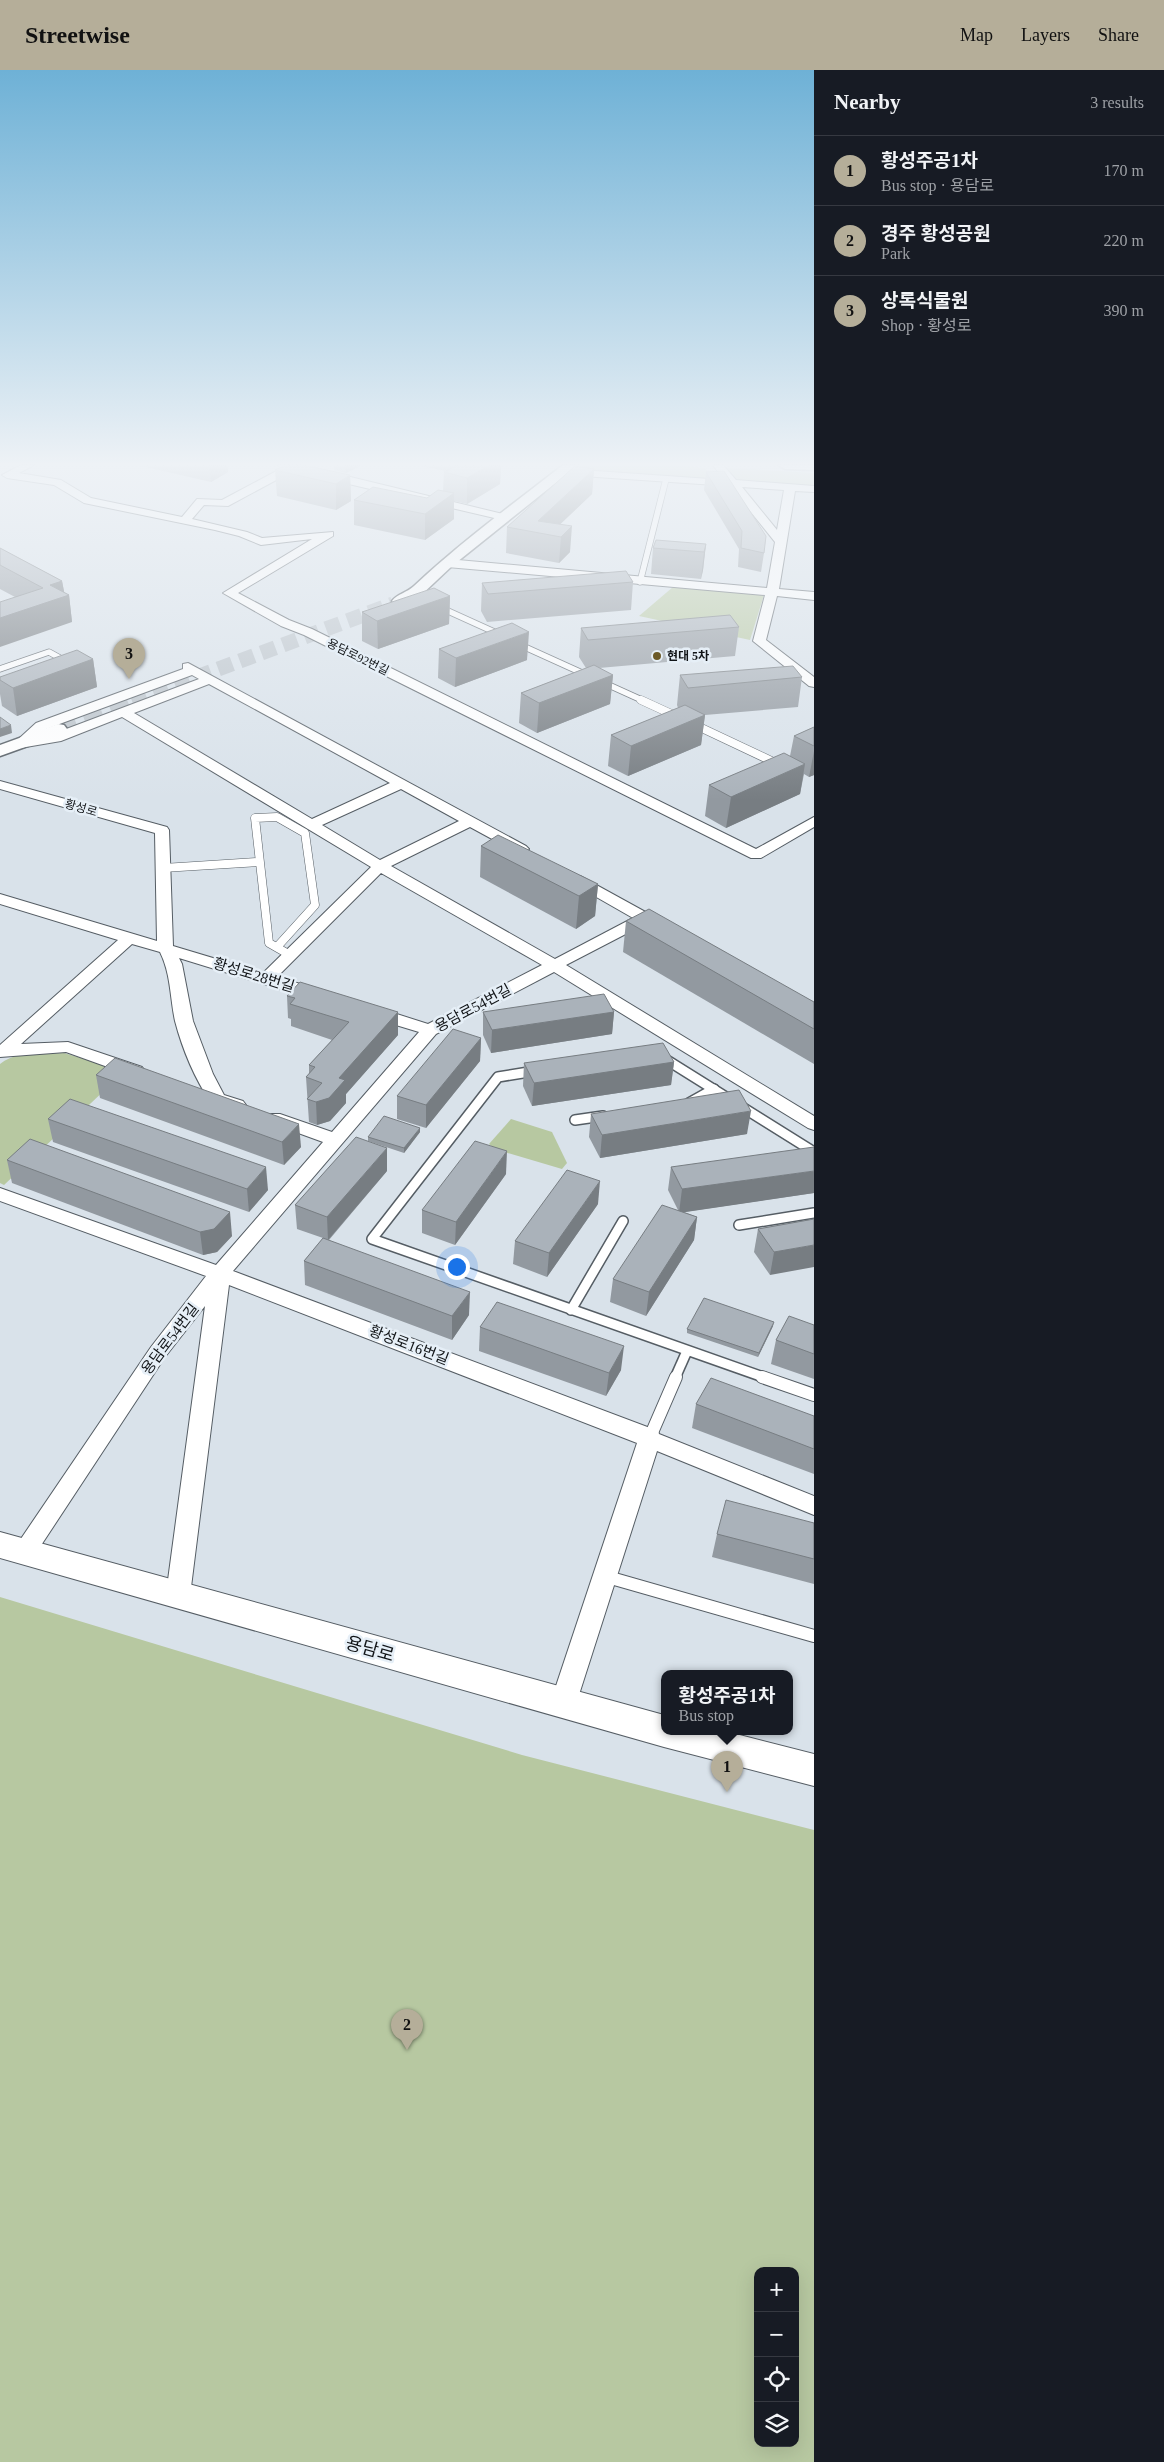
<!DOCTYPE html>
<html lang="en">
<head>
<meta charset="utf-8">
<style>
  :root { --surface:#171b24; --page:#20242c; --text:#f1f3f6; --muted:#9ea1a6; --line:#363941; --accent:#b5ae99 }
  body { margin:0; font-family:"Times New Roman","Noto Sans KR",serif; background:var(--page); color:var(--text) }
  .controls { position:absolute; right:15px; bottom:15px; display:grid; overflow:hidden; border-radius:10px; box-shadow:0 5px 20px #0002 }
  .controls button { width:45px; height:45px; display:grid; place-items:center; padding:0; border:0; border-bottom:1px solid var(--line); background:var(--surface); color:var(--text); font:25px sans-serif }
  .you { position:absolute; left:456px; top:1196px; width:18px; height:18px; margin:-12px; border:4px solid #fff; border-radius:50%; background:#1a73e8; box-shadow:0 0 0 8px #1a73e833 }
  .badge { display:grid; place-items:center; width:32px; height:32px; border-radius:50%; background:var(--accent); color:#111; font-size:16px; font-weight:700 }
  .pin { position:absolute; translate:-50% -41px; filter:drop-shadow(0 1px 2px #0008) }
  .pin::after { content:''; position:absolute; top:26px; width:18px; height:15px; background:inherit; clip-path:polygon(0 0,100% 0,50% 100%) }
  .popup { position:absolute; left:661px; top:1600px; width:132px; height:65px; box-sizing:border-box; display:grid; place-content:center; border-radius:10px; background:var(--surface); filter:drop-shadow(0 1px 4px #0005); font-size:16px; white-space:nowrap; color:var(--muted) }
  .popup b { font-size:19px; color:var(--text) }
  .popup::after { content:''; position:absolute; left:50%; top:100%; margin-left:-10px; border:10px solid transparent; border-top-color:var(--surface) }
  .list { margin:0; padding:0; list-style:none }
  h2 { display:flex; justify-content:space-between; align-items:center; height:65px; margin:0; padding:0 20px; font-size:21px }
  h2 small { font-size:16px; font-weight:400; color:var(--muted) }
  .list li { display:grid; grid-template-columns:32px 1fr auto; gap:15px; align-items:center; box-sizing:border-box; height:70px; padding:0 20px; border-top:1px solid var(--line) }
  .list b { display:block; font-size:19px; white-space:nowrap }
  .list p { margin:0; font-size:16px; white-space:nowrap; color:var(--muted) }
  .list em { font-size:16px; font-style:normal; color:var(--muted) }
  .icon { flex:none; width:28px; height:28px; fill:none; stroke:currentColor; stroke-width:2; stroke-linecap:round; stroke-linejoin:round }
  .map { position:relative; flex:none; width:814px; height:2392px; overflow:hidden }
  header { display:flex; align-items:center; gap:30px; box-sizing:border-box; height:70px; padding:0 25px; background:var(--accent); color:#111 }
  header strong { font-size:24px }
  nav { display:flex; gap:28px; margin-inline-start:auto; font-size:18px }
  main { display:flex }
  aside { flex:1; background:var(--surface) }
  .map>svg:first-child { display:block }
</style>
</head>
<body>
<header>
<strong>Streetwise</strong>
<nav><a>Map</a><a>Layers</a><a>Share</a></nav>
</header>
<main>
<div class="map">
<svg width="814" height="2392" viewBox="0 0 814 2392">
  <rect width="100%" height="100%" fill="#d9e2ea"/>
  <g fill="#b7c8a1" fill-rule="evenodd">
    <polygon points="582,395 672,395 704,398 717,409 712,411 574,400"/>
    <polygon points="729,398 814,403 814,417 735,412 728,399"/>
    <polygon points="673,517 764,525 750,570 639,546"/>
    <path d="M64 983 125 1001 4 1115 0 1113V994C16 980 44 984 64 983Z"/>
    <polygon points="511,1049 552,1062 567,1093 562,1099 494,1079 489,1074"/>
    <path d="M0 1527 522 1685 814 1760V2392H0ZM758 2201H795V2373H758Z"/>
  </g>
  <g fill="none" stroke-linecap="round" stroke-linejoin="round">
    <polyline stroke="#bbc3ca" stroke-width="15" stroke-dasharray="15 8" stroke-linecap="butt" points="132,631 393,534"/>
    <polyline stroke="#bbc3ca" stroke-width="19" stroke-dasharray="19 9" stroke-linecap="butt" points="58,659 136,630"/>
    <defs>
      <g id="service-far3">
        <polyline points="640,512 666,409"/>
        <polyline points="437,536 501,565"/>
        <polyline points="516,573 644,631"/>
        <polyline points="0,599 49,582 69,593"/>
      </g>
      <g id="service-far2">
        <polyline points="641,630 678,647"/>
        <polyline points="691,653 780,695"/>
        <polyline points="163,798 258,792"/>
        <polyline points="277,877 315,835 305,763 277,747 255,748 269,873 290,885"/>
      </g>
      <g id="service-far1">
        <polyline points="662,987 814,1082"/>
        <polyline points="535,1001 498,1007 372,1169 766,1308"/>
        <polyline points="689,1033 714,1019"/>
        <polyline points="575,1050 603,1046"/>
        <polyline points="739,1155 814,1143"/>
        <polyline points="571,1240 623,1151"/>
        <polyline points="675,1308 687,1281"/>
      </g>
      <g id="service">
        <polyline points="762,1307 814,1325"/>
        <polyline points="650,1367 676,1307"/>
        <polyline points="604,1506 814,1566"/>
      </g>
      <g id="minor">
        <polygon points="21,395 34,395 19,403 61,410 91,428 182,447 197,429 222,430 282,398 277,395 301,395 507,445 509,447 503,450 293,401 228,436 204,435 192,449 247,462 262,468 333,462 333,466 238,523 289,550 312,559 756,779 814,747 814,757 761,788 751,788 304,565 281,556 223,523 312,469 261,475 239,466 215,460 84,433 54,415 7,408 2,405"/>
        <path d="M713 395H723L736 410 814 416V422L795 421 779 519 814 522V530L777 526 766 570 814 607V617L809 616 753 571 765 525 447 497 441 493 447 489 767 518 775 472 730 416 567 405 562 402 567 399 724 410ZM742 417 784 420 777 460Z"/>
        <path d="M188 593 526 776 529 779 526 782H516L470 757 391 796 555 889 633 848 570 812 567 809 570 806H580L660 850 662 853 660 856 654 858 645 854 566 895 814 1046V1060L808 1058 554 902 436 964 233 1201 658 1361 659 1364 814 1426V1445L657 1381 576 1634 572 1642 563 1645 554 1642 550 1634 637 1373 229 1215 190 1525 186 1532 178 1535 170 1532 166 1525 205 1236 165 1287 32 1489 24 1491 16 1489 12 1482 151 1277 206 1206 0 1131V1118L216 1195 323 1072 268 1052 265 1048 268 1044H280L332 1062 419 962 366 946 364 942 366 938H378L428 954 542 895 381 803 277 907 327 922 329 926 327 930H315L179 888 182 894 193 951 213 1004 224 1025 243 1031 246 1035 243 1039 237 1041 211 1033C195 1009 182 978 175 951 170 928 171 904 160 882L132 874 21 974 68 972 142 997 145 1001 142 1005H130L66 982 0 987V975L118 870 0 834V824L157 871 155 763 0 719V711L167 757 169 760 173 876 263 903 371 797 122 647 61 671 20 678 13 674 36 653 183 599V594ZM192 605 199 609 53 664 36 667 46 659ZM209 614 390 713 312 749 134 643ZM401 719 459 751 380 790 322 755Z"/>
      </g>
      <g id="tertiary">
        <path d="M563 395H578L452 496 418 528 405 534H395L392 531C397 524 408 522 414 516 461 472 513 434 563 395Z"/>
        <polygon points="778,395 814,395 814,400 785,399"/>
        <polygon points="58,654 64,655 67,659 64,663 0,686 0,675"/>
      </g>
      <polygon id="secondary" points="0,1462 664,1645 664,1661 724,1661 814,1684 814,1716 664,1677 0,1488"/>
    </defs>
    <use href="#service-far3" stroke="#555d64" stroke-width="7"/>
    <use href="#service-far2" stroke="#555d64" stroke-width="9"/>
    <use href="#service-far1" stroke="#555d64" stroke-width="12"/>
    <use href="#service" stroke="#555d64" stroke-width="14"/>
    <use href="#minor" stroke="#555d64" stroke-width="2"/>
    <use href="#tertiary" stroke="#555d64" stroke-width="3"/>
    <use href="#secondary" stroke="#555d64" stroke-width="2"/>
    <use href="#service-far3" stroke="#fff" stroke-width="5.5"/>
    <use href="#service-far2" stroke="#fff" stroke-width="8"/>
    <use href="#service-far1" stroke="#fff" stroke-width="9"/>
    <use href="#service" stroke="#fff" stroke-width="12"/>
    <use href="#minor" fill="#fff" fill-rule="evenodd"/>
    <use href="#tertiary" fill="#fff" fill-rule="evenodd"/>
    <use href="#secondary" fill="#fff" fill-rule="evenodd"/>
  </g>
  <g fill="#9299a0">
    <polygon points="137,395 227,395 228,402 211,412"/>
    <polygon points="334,395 362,395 346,403 334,400"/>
    <polygon points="417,395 501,395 500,414 467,434 454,431 454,449 425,470 354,455 354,430 427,428 443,421 444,402 445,401"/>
    <polygon points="594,399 592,424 560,454 570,482 559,493 506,483 507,457"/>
    <polygon points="275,400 350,405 351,431 336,440 277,426"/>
    <polygon points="706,402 764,483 761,502 738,497 739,479 704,420"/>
    <polygon points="706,474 703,500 701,509 651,504 653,478"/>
    <polygon points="0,478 62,511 64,522 69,525 72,552 15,527 0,519"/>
    <polygon points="633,512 631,540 487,552 481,541 482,513"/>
    <polygon points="450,526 449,554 378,579 362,571 362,542"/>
    <polygon points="739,557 735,586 599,598 613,605 610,634 537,663 519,653 521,623 586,598 579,587 581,558"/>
    <polygon points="439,579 527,590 455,617 438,608"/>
    <polygon points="93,589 97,617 17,646 2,636 0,624 0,607"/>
    <polygon points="680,605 802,607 798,637 705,645 701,675 628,706 608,696 611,665 678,638 677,635"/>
    <polygon points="814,657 814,705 809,707 804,704 800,724 726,758 705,746 709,715 790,686 794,666"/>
    <polygon points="481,776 598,814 595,846 576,859 480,807"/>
    <polygon points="626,851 814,932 814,994 623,882"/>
    <polygon points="287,926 398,942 398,965 346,1024 346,1033 330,1051 317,1055 309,1052 306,1007 309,1004 309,995 332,970 291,956 291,949 288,948"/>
    <polygon points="483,942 614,942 612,964 491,983 483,965"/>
    <polygon points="481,968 480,991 426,1058 397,1049 397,1026"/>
    <polygon points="674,992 671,1015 532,1036 523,1016 524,993"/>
    <polygon points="96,1005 301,1077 284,1095 100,1028"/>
    <polygon points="591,1044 747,1064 600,1088 589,1067"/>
    <polygon points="48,1049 268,1120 249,1142 53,1072"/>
    <polygon points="420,1062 404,1083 368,1071 368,1067"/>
    <polygon points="7,1090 232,1166 217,1182 203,1185 12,1113"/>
    <polygon points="671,1097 814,1123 684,1142 697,1147 694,1170 646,1246 610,1232 613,1209 678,1140 668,1120"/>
    <polygon points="387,1101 329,1170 469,1245 452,1270 305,1215 304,1191 323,1168 297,1159 295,1135"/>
    <polygon points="506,1104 455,1175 422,1163 422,1140"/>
    <polygon points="598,1134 547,1207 513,1194 515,1171"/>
    <polygon points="814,1149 770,1205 754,1182 758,1159"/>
    <polygon points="814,1255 814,1309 771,1294 776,1270"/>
    <polygon points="773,1256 758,1287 687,1263 687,1259"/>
    <polygon points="480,1257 621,1300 606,1326 479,1281"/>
    <polygon points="696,1334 814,1346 814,1404 692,1358"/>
    <polygon points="814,1453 814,1514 712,1487 717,1464"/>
  </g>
  <g fill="#777d82">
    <polygon points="209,395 227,395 228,402 211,412"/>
    <polygon points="346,395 362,395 346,403"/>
    <polygon points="490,395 501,395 500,414 467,434 467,408"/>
    <polygon points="594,399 592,424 549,465 538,451"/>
    <polygon points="350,405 351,431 336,440 336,414"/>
    <polygon points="454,423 454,449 425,470 425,444"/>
    <polygon points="572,456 570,482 559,493 561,467"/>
    <polygon points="706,474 703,500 701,509 704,482"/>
    <polygon points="62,511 65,526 69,525 72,552 0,577 0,548 50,515"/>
    <polygon points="450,526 449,554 378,579 377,551"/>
    <polygon points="529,562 527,590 455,617 456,588"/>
    <polygon points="93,589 97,617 17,646 13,618"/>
    <polygon points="613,605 610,634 537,663 539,633"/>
    <polygon points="705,645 701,675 628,706 631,676"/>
    <polygon points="11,655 12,663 0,667 0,659"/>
    <polygon points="814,681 814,705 809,707"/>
    <polygon points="805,694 800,724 726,758 731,727"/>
    <polygon points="598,814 595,846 576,859 579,826"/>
    <polygon points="398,942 398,965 346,1024 346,1033 330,1051 317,1055 316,1032"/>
    <polygon points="614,942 612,964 491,983 492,960"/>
    <polygon points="481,968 480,991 426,1058 426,1035"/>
    <polygon points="674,992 671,1015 532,1036 534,1013"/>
    <polygon points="751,1041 747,1064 600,1088 602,1065"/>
    <polygon points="299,1054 301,1077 284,1095 282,1072"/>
    <polygon points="420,1058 420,1062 404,1083 404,1078"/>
    <polygon points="387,1078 387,1101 328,1170 327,1147"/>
    <polygon points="507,1081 506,1104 455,1175 456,1152"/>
    <polygon points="266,1097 268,1120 249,1142 247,1119"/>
    <polygon points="814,1101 814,1123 679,1143 682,1119"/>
    <polygon points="600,1111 598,1134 547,1207 549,1183"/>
    <polygon points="230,1142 232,1166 217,1182 203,1185 200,1162"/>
    <polygon points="697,1147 694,1170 646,1246 649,1222"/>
    <polygon points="814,1175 814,1197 770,1205 774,1182"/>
    <polygon points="470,1222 469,1245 452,1270 452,1246"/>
    <polygon points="774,1252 773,1256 758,1287 759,1283"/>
    <polygon points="624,1276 621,1300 606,1326 609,1303"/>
  </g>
  <g fill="#aab2ba" stroke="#777d82">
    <polygon points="285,395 303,395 350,405 336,414 275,400"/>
    <polygon points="457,395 490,395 467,408 444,402"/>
    <polygon points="575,396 594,399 538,451 572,456 561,467 507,457"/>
    <polygon points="724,401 766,466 764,483 741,478 742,461 706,402"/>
    <polygon points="373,417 427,428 438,420 454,423 425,444 354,430"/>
    <polygon points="656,470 706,474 704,482 653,478"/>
    <polygon points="0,478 62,511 50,515 69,525 0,548 0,532 43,518 0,495"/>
    <polygon points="626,501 633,512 488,524 482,513"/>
    <polygon points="434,518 450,526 377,551 362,542"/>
    <polygon points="730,545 739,557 588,570 581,558"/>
    <polygon points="512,553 529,562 456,588 439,579"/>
    <polygon points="77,580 93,589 13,618 0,610 0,607"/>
    <polygon points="594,595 613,605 539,633 521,623"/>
    <polygon points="793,596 802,607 688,618 680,605"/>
    <polygon points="685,635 705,645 631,676 611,665"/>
    <polygon points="0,647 11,655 0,659"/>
    <polygon points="814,657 814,676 794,666"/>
    <polygon points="784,683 805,694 731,727 709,715"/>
    <polygon points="498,765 598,814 579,826 481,776"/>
    <polygon points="649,839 814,932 814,959 626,851"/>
    <polygon points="300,912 398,942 339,1008 345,1010 329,1028 316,1032 307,1029 322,1013 306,1007 315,997 309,995 349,952 290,934 295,928 287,926"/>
    <polygon points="604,924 614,942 492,960 483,942"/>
    <polygon points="453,959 481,968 426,1035 397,1026"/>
    <polygon points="663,973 674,992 534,1013 524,993"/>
    <polygon points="115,988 299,1054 282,1072 96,1005"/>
    <polygon points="739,1020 751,1041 602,1065 591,1044"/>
    <polygon points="70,1029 266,1097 247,1119 48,1049"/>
    <polygon points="384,1046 420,1058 404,1078 368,1067"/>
    <polygon points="356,1067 387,1078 327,1147 295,1135"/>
    <polygon points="30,1069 230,1142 214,1159 200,1162 7,1090"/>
    <polygon points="475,1071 507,1081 456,1152 422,1140"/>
    <polygon points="814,1077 814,1101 682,1119 671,1097"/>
    <polygon points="567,1100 600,1111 549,1183 515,1171"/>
    <polygon points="662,1135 697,1147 649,1222 613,1209"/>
    <polygon points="814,1149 814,1175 774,1182 758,1159"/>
    <polygon points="323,1168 470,1222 452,1246 304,1191"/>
    <polygon points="704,1228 774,1252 759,1283 687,1259"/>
    <polygon points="497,1232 624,1276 609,1303 480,1257"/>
    <polygon points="789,1246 814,1255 814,1284 776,1270"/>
    <polygon points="711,1308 814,1346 814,1379 696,1334"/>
    <polygon points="726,1430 814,1453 814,1489 717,1464"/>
  </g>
  <linearGradient id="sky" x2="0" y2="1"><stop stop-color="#6eb1d6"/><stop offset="0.54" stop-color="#eef2f6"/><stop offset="1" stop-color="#eef2f6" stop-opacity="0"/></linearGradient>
  <rect width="814" height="730" fill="url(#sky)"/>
  <circle fill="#6c5a28" stroke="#e6eff7" stroke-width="2" cx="657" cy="586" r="5"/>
  <g text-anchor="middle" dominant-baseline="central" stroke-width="5" stroke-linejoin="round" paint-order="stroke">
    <g font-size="12" font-weight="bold" fill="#111417" stroke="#e6eff7" text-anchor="start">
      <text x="667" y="586">현대 5차</text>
    </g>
    <g font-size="12" fill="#111417" stroke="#e6eff7">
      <text transform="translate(358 587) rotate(26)">용담로92번길</text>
      <text transform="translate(81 738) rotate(16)">황성로</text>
    </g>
    <g font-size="15" fill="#111417" stroke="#e6eff7">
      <text transform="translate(254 905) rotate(17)">황성로28번길</text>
      <text transform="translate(473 938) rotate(-28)">용담로54번길</text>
      <text transform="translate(170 1269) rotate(-53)">용담로54번길</text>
      <text transform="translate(409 1275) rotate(21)">황성로16번길</text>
    </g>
    <g font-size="18" fill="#111417" stroke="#e6eff7">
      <text transform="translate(370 1579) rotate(16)">용담로</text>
    </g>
  </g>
</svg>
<div class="controls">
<button>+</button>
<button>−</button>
<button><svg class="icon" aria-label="locate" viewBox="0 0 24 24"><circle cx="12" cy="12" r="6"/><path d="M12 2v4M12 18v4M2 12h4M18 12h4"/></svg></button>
<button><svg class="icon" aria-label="layers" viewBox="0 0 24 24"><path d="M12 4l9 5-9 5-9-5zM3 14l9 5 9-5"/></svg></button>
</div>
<div class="you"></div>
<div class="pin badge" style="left:727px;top:1722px">1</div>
<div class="popup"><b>황성주공1차</b>Bus stop</div>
<div class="pin badge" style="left:407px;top:1980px">2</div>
<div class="pin badge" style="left:129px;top:609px">3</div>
</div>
<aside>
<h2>Nearby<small>3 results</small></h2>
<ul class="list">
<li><span class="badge">1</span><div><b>황성주공1차</b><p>Bus stop · 용담로</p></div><em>170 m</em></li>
<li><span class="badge">2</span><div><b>경주 황성공원</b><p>Park</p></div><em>220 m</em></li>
<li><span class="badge">3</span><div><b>상록식물원</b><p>Shop · 황성로</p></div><em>390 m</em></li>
</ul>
</aside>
</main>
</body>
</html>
